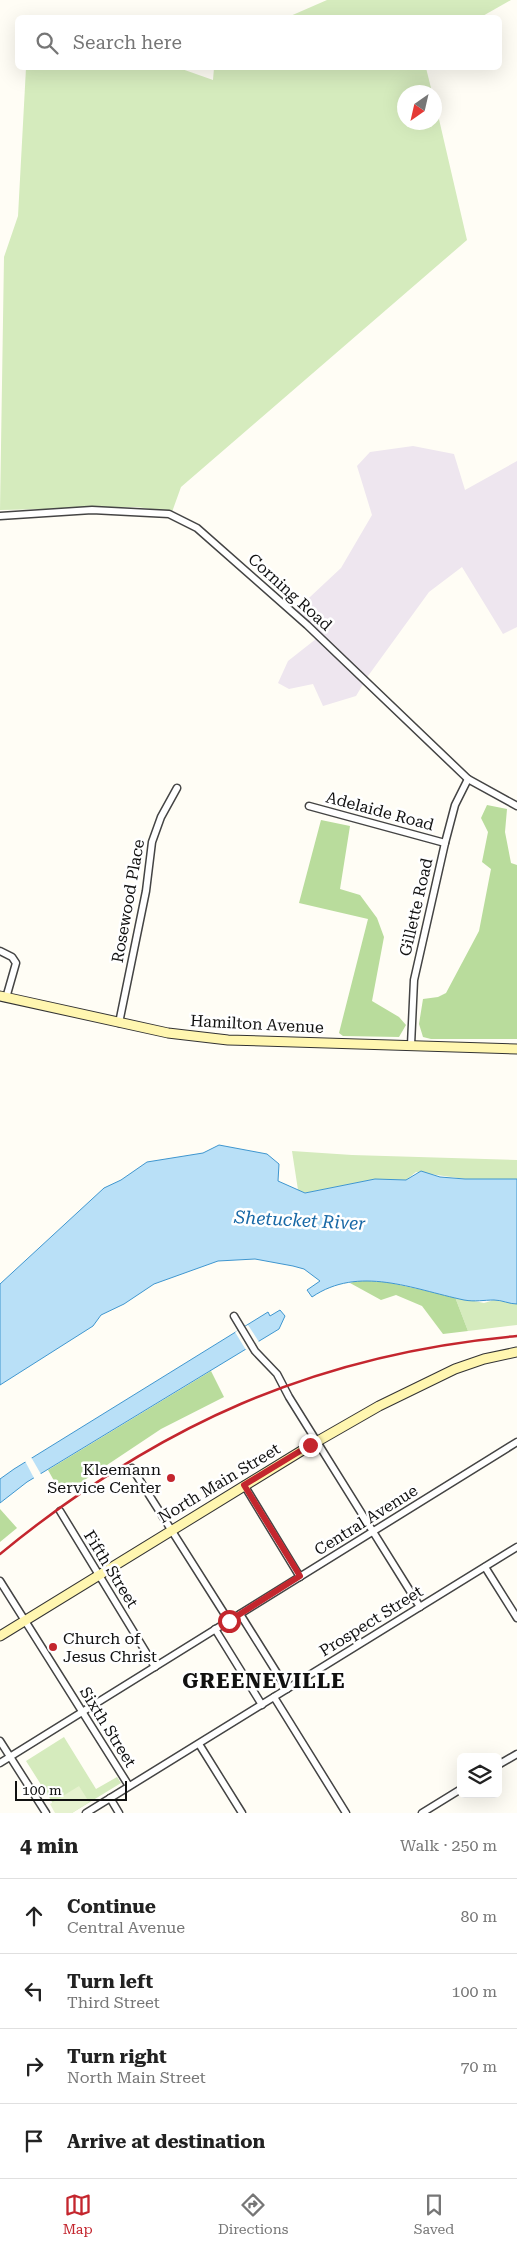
<!DOCTYPE html>
<html lang="en">
<head>
<meta charset="utf-8">
<style>
  :root { --surface:#fff; --page:#f6f6f6; --text:#222; --muted:#767676; --line:#e0e0e0; --accent:#c4262e }
  body { margin:0; font-family:"Roboto Serif",serif; background:var(--page); color:var(--text) }
  .controls { position:absolute; right:15px; bottom:15px; display:grid; overflow:hidden; border-radius:8px; box-shadow:0 5px 20px #0002 }
  .controls button { width:45px; height:45px; display:grid; place-items:center; padding:0; border:0; border-bottom:1px solid var(--line); background:var(--surface); color:var(--text); font:25px sans-serif }
  .compass { position:absolute; left:397px; top:85px; width:45px; height:45px; border-radius:50%; background:var(--surface); box-shadow:0 5px 20px #0002; rotate:214deg }
  .scale { position:absolute; left:15px; bottom:12px; width:112px; box-sizing:border-box; padding-left:5px; border:2px solid #111; border-top:0; font-size:14px; line-height:18px; white-space:nowrap; color:#111; -webkit-text-stroke:4px #fff; paint-order:stroke }
  .stop { position:absolute; width:15px; height:15px; margin:-11px; border:4px solid #c4262e; border-radius:50%; background:#fff }
  .stop.end { background:#c4262e; border-color:#fff; box-shadow:0 1px 5px #0008 }
  .list { margin:0; padding:0; list-style:none }
  h2 { display:flex; justify-content:space-between; align-items:center; height:65px; margin:0; padding:0 20px; font-size:21px }
  h2 small { font-size:16px; font-weight:400; color:var(--muted) }
  .list li { display:grid; grid-template-columns:32px 1fr auto; gap:15px; align-items:center; box-sizing:border-box; height:75px; padding:0 20px; border-top:1px solid var(--line) }
  .list b { display:block; font-size:19px; white-space:nowrap }
  .list p { margin:0; font-size:16px; white-space:nowrap; color:var(--muted) }
  .list em { font-size:16px; font-style:normal; color:var(--muted) }
  .icon { flex:none; width:28px; height:28px; fill:none; stroke:currentColor; stroke-width:2; stroke-linecap:round; stroke-linejoin:round }
  .map { position:relative; flex:none; width:517px; height:1813px; overflow:hidden }
  .search { position:absolute; background:var(--surface); box-shadow:0 5px 20px #0002; left:15px; right:15px; top:15px; height:55px; display:flex; align-items:center; gap:12px; box-sizing:border-box; padding:0 18px; border-radius:8px; color:var(--muted); font-size:19px }
  .sheet { height:365px; background:var(--surface) }
  nav { display:flex; justify-content:space-around; align-items:center; box-sizing:border-box; height:70px; border-top:1px solid var(--line); background:var(--surface); font-size:14px; color:var(--muted) }
  nav a { display:grid; justify-items:center; gap:2px }
  nav .on { color:var(--accent) }
  .map>svg:first-child { display:block }
</style>
</head>
<body>
<div class="map">
<svg width="517" height="1813" viewBox="0 0 517 1813">
  <rect width="100%" height="100%" fill="#fffdf5"/>
  <polygon fill="#eee6ef" points="413,446 454,454 465,490 517,461 517,627 503,634 462,567 429,592 368,676 356,696 323,706 313,684 289,689 278,683 288,661 321,635 295,611 341,568 372,515 357,466 370,452"/>
  <g fill="#d5ebbd">
    <polygon points="327,0 511,0 481,17 288,17"/>
    <polygon points="26,68 179,68 213,80 214,68 426,68 432,92 404,92 404,122 434,122 435,102 467,240 181,487 172,512 137,507 0,510 4,257 18,216"/>
    <polygon points="292,1151 352,1155 517,1160 517,1179 465,1179 416,1172 406,1180 375,1179 305,1193 298,1190"/>
    <polygon points="455,1297 484,1303 494,1300 517,1304 517,1325 468,1331"/>
    <polygon points="64,1737 96,1789 117,1777 121,1783 72,1813 59,1813 26,1761"/>
  </g>
  <g fill="#b9dc9c">
    <polygon points="487,805 507,809 505,832 511,863 517,865 517,1039 431,1039 423,1037 419,1024 423,999 438,997 446,993 479,931 491,869 482,862 488,832 481,818"/>
    <polygon points="321,820 350,826 340,889 360,895 377,918 384,937 372,1001 399,1017 406,1025 399,1037 343,1036 339,1033 368,919 299,903"/>
    <polygon points="359,1280 386,1282 455,1297 468,1331 443,1334 422,1306 396,1295 381,1300 350,1283"/>
    <polygon points="211,1371 224,1397 161,1429 62,1495 48,1470"/>
    <polygon points="0,1509 17,1528 0,1542"/>
  </g>
  <polygon fill="#e6f2cf" points="79,1786 89,1802 72,1813 55,1813 50,1804"/>
  <g fill="#b9e0f7" stroke="#3f96cf">
    <path d="M219 1145 267 1154 279 1164 278 1181 305 1193 375 1179 406 1180 421 1171 440 1177 465 1179H517V1304C509 1304 502 1300 494 1300 484 1300 475 1302 464 1300 412 1289 359 1265 312 1297L307 1290 320 1281 304 1269 293 1266 255 1259 218 1261 154 1284 124 1304 101 1315 93 1326 0 1385V1284L104 1188 121 1180 147 1162 203 1153Z"/>
    <polygon points="280,1310 285,1316 279,1329 27,1482 0,1503 0,1479 14,1469 268,1312 270,1316"/>
  </g>
  <g fill="#fffdf5">
    <polygon points="248,1325 259,1342 246,1350 235,1332"/>
    <polygon points="31,1457 42,1476 35,1480 25,1461"/>
  </g>
  <g fill="none" stroke-linecap="round" stroke-linejoin="round">
    <defs>
      <g id="minor">
        <polyline points="0,516 92,510 169,514 197,528 307,625 468,779 517,806"/>
        <polyline points="309,806 445,843"/>
        <polyline points="0,951 12,957 16,963 6,998"/>
        <polyline points="119,1023 146,891 152,842 161,817 177,788"/>
        <polyline points="411,1045 414,980 445,843 455,805 468,779"/>
        <polyline points="234,1316 255,1351 277,1374 289,1397 420,1607"/>
        <polyline points="132,1468 229,1621"/>
        <polyline points="244,1485 300,1577"/>
        <polyline points="60,1511 155,1667"/>
        <polyline points="485,1567 517,1618"/>
        <polyline points="0,1581 129,1786"/>
        <polyline points="240,1614 287,1689"/>
        <polyline points="215,1629 262,1705"/>
        <polyline points="274,1697 346,1813"/>
        <polyline points="0,1741 46,1813"/>
        <polyline points="199,1744 242,1813"/>
        <polyline points="0,1763 517,1442"/>
        <polyline points="498,1765 517,1754"/>
        <polyline points="110,1798 119,1813"/>
        <polyline points="86,1813 517,1547"/>
        <polyline points="422,1813 461,1789"/>
      </g>
      <g id="secondary">
        <polyline points="0,996 168,1033 228,1040 517,1049"/>
        <polyline points="0,1636 311,1445 379,1406 455,1369 484,1359 517,1352"/>
      </g>
    </defs>
    <use href="#minor" stroke="#444" stroke-width="9"/>
    <use href="#secondary" stroke="#333" stroke-width="11"/>
    <use href="#minor" stroke="#fff" stroke-width="6"/>
    <use href="#secondary" stroke="#fff6b0" stroke-width="9"/>
    <path stroke="#c4262e" stroke-width="2.5" d="M0 1554C156 1426 315 1354 517 1336"/>
  </g>
  <g fill="none" stroke-linecap="round" stroke-linejoin="round">
    <polyline stroke="#c4262e" stroke-width="6" points="229,1621 300,1576 244,1485 310,1445"/>
  </g>
  <g fill="#c4262e" stroke="#fff" stroke-width="2">
    <circle cx="171" cy="1478" r="5"/>
    <circle cx="53" cy="1647" r="5"/>
  </g>
  <g text-anchor="middle" dominant-baseline="central" stroke-width="5" stroke-linejoin="round" paint-order="stroke">
    <g font-size="16" fill="#111" stroke="#fff">
      <text transform="translate(290 592) rotate(42)">Corning Road</text>
      <text transform="translate(380 811) rotate(15)">Adelaide Road</text>
      <text transform="translate(128 901) rotate(-80)">Rosewood Place</text>
      <text transform="translate(416 907) rotate(-77)">Gillette Road</text>
      <text transform="translate(257 1024) rotate(3)">Hamilton Avenue</text>
      <text transform="translate(219 1483) rotate(-31)">North Main Street</text>
      <text transform="translate(366 1520) rotate(-32)">Central Avenue</text>
      <text transform="translate(111 1569) rotate(58)">Fifth Street</text>
      <text transform="translate(371 1621) rotate(-32)">Prospect Street</text>
      <text transform="translate(108 1727) rotate(58)">Sixth Street</text>
    </g>
    <g font-size="16" fill="#111" stroke="#fff" text-anchor="end">
      <text x="161" y="1469">Kleemann<tspan x="161" dy="18">Service Center</tspan></text>
      <text x="63" y="1638" text-anchor="start">Church of<tspan x="63" dy="18">Jesus Christ</tspan></text>
    </g>
    <g font-size="18" font-style="italic" fill="#1768a6" stroke="#fff">
      <text transform="translate(300 1220) rotate(3)">Shetucket River</text>
    </g>
    <g font-size="21" font-weight="bold" letter-spacing="1" fill="#111" stroke="#fff">
      <text x="264" y="1681">GREENEVILLE</text>
    </g>
  </g>
</svg>
<div class="controls">
<button><svg class="icon" aria-label="layers" viewBox="0 0 24 24"><path d="M12 4l9 5-9 5-9-5zM3 14l9 5 9-5"/></svg></button>
</div>
<svg class="compass" viewBox="-18 -18 36 36"><path d="M0-13l5 13h-10z" fill="#e53935"/><path d="M0 13l5-13h-10z" fill="#767676"/></svg>
<div class="scale">100 m</div>
<div class="stop" style="left:229px;top:1621px"></div>
<div class="stop end" style="left:310px;top:1445px"></div>
<div class="search"><svg class="icon" aria-label="search" viewBox="0 0 24 24"><circle cx="10" cy="10" r="6"/><path d="M15 15l6 6"/></svg>Search here</div>
</div>
<section class="sheet">
<h2>4 min<small>Walk · 250 m</small></h2>
<ul class="list">
<li><svg class="icon" aria-label="ahead" viewBox="0 0 24 24"><path d="M12 20V5M6 11l6-6 6 6"/></svg><div><b>Continue</b><p>Central Avenue</p></div><em>80 m</em></li>
<li><svg class="icon" aria-label="left" viewBox="0 0 24 24"><path d="M17 20v-9H6M10 6l-5 5 5 5"/></svg><div><b>Turn left</b><p>Third Street</p></div><em>100 m</em></li>
<li><svg class="icon" aria-label="right" viewBox="0 0 24 24"><path d="M7 20v-9h11M14 6l5 5-5 5"/></svg><div><b>Turn right</b><p>North Main Street</p></div><em>70 m</em></li>
<li><svg class="icon" aria-label="arrive" viewBox="0 0 24 24"><path d="M6 21V4h12l-3 4 3 4H6"/></svg><div><b>Arrive at destination</b></div></li>
</ul>
</section>
<nav>
<a class="on"><svg class="icon" aria-label="map" viewBox="0 0 24 24"><path d="M3 6l6-2 6 2 6-2v14l-6 2-6-2-6 2zM9 4v14M15 6v14"/></svg>Map</a>
<a><svg class="icon" aria-label="directions" viewBox="0 0 24 24"><path d="M12 3l9 9-9 9-9-9zM9 14v-3h6M13 9l2 2-2 2"/></svg>Directions</a>
<a><svg class="icon" aria-label="saved" viewBox="0 0 24 24"><path d="M7 4h10v16l-5-4-5 4z"/></svg>Saved</a>
</nav>
</body>
</html>
